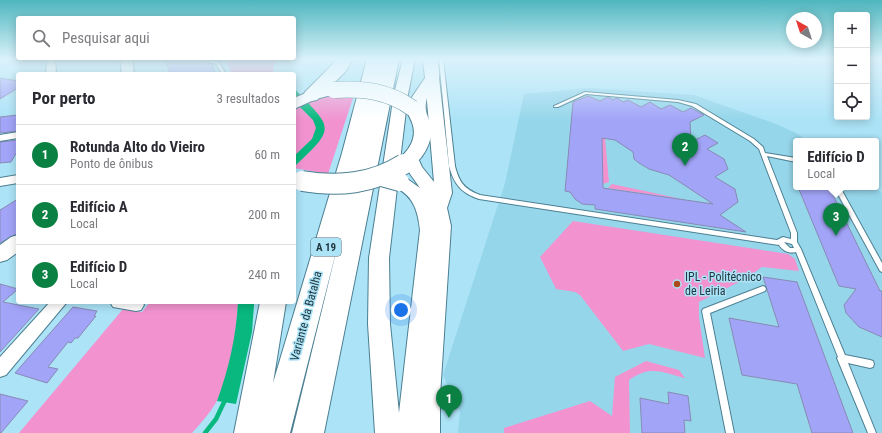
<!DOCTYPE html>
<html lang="pt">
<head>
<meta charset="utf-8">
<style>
  :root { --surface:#fff; --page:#f7f7f7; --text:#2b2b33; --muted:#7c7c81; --line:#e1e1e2; --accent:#0b8043 }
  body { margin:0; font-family:"Roboto Condensed",sans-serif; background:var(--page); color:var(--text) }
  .controls { position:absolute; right:12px; top:12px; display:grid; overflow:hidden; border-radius:4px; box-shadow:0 2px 10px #0003 }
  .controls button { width:36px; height:36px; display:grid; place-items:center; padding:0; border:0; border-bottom:1px solid var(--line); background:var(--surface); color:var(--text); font:20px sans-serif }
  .compass { position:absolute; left:786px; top:12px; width:36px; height:36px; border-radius:50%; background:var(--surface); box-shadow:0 2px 10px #0003; rotate:321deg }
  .you { position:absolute; left:401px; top:310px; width:14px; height:14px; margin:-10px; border:3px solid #fff; border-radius:50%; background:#1a73e8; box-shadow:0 0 0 6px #1a73e833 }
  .badge { display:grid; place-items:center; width:26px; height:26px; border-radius:50%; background:var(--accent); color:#fff; font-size:13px; font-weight:700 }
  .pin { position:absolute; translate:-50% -33px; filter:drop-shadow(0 1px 2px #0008) }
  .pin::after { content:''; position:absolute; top:21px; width:14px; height:12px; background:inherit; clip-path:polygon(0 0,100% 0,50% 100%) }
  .popup { position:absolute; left:793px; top:138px; width:86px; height:52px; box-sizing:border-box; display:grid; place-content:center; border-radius:4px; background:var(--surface); filter:drop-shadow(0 1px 3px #0005); font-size:13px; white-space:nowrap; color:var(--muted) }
  .popup b { font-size:15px; color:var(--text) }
  .popup::after { content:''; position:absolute; left:50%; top:100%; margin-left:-8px; border:8px solid transparent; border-top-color:var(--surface) }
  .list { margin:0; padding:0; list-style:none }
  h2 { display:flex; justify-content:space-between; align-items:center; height:52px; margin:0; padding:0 16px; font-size:17px }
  h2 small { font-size:13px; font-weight:400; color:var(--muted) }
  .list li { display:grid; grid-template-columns:26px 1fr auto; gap:12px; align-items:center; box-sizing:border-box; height:60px; padding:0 16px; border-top:1px solid var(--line) }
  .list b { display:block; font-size:15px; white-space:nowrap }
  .list p { margin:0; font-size:13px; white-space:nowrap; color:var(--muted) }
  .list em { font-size:13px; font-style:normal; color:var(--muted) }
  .icon { flex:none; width:22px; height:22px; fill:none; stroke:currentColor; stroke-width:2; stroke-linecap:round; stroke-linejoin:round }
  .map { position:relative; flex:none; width:882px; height:433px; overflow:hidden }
  .search { position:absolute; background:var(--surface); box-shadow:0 2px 10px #0003; left:16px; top:16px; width:280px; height:44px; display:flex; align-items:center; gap:10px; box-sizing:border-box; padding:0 14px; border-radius:4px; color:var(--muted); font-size:15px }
  .panel { position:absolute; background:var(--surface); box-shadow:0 2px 10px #0003; left:16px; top:72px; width:280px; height:232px; border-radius:4px }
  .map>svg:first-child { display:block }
</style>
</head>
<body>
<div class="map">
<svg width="882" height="433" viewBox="0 0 882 433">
  <rect width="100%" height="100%" fill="#ace3f7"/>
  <polygon fill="#96d6eb" points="589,88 694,95 776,124 794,132 808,141 796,141 796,187 874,187 882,193 882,433 458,433 460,411 443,375 505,183 524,94"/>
  <g fill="#f293d0">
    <polygon points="225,59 276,59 273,69 274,74 232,74"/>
    <polygon points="355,92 328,174 294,168 294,110 319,98"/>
    <polygon points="602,138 605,138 609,182 603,184"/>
    <polygon points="612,184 682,199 608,188"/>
    <polygon points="573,221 788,254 795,259 799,271 762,267 747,278 699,302 699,317 705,358 649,344 623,351 580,295 575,292 556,289 540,257"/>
    <path d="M150 302 182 304 184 302H238C236 332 232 375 217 401 210 413 201 423 192 433H19L123 309 142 312Z"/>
    <path d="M646 361 679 370 685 378C660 372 651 365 629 380L630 433H504V428L590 401 612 416 615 377Z"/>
  </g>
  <g fill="#08b87e">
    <path d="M294 88C332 129 338 126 294 167V156L312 139 316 128 313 120 294 101Z"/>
    <path d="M238 302H254V305L252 332 236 404 217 401C229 368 236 337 238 302Z"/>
  </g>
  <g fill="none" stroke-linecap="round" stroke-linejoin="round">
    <polyline stroke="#08b87e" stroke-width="4.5" points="205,433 216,419 226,398"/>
  </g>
  <g fill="#a2a4f8" stroke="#888ab4" fill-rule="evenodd">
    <polygon points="165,59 208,59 208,63 212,64 216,74 170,74"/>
    <polygon points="0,78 18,81 18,88 0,99"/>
    <path d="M588 96 600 101 608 97 613 100 617 98 623 102 628 100 641 107 650 102 661 109 670 105 683 112 691 108 704 115 690 122 691 142 705 135 718 143 707 149 724 159 728 169 715 177 735 189 738 202 720 215 746 232 595 209V205L582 204 575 199 570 192 565 191 573 102ZM602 138 615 140 633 152 634 159 639 163 649 169 669 175 713 204 603 188Z"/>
    <polygon points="18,115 18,131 0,133 0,117"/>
    <polygon points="18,140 18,150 11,162 0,163 0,142"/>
    <polygon points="798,187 829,187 880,291 882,291 882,337 859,327 846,313 844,305 856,289 839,286"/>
    <polygon points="18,199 18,233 0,243 0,210"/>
    <polygon points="763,277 797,282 853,433 812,433 797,384 742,375 729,318 779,327"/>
    <polygon points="0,284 18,289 3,302 39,309 0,352"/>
    <polygon points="73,307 97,311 94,316 96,316 78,338 75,338 71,343 68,342 48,367 58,369 47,383 15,373"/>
    <polygon points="668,392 688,396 691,421 684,420 685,433 642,433 640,398 669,404"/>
    <polygon points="0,394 28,401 1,433 0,433"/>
  </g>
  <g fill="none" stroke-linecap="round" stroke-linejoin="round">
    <defs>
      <g id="service">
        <path d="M439 59H443L455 166C459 182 464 189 480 195L777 240 783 237 791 239V233L759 149 750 141 692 106 678 102 586 94 558 107H554V106L585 92 678 100 696 104 754 139 763 147 765 153 796 158V162L767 156 797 233V242L801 249 845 355 870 360 873 361 874 364 873 367 870 368 848 363 876 433H868L837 358 838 357 796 252C789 254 783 251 779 245L479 199C461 193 454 184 449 166ZM784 242 792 244 794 248H790Z"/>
        <polygon points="209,60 219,62 226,74 222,74 216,64 209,62"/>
        <polygon points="834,187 840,187 882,263 882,272 880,271"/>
        <polygon points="763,286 765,287 766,289 765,291 710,313 734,433 726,433 702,311 703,309"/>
      </g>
      <g id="minor">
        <polygon points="47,59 55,59 56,74 46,74"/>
        <polygon points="18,132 18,138 0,141 0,135"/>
        <polygon points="18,175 18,183 0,186 0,178"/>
        <polygon points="50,302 67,302 6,375 0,377 0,357"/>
        <polygon points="110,302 142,302 144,305 141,310 136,311 113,307"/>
      </g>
      <g id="secondary">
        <polygon points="120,59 132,59 134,74 122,74"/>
        <path d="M403 59H415L408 94 398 177 406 178 420 188 408 171 402 158 404 154 410 153 416 154 422 167 434 182 425 78 427 75H437L439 78 452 193 447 208 451 226 440 396V433H375L368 324 369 258 394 94ZM397 188C414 197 418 212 420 230L399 413 390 324 389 258Z"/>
        <polygon points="18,235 18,252 7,260 0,262 0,245 11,237"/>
      </g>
      <g id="primary">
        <path d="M423 59H437C438 65 440 73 439 78 437 87 427 93 426 102 424 113 430 118 431 129 433 145 416 173 398 168L395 164C399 158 404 155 408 149 419 134 413 121 404 108L410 104V100L425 78Z"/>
        <polygon points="334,85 339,87 342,90 339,93 316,99 294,109 294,98 306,93"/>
      </g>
      <g id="motorway">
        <polygon points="338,59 353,59 345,72 317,100 311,101 305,100 303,96 305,92"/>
        <polygon points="367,59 383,59 374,99 383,59 399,59 324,433 292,433 340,236 290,433 234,433 260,302 286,302 273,383 342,153"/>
      </g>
    </defs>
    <use href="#service" stroke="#4b7f91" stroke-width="2"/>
    <use href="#minor" stroke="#4b7f91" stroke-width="2"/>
    <use href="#secondary" stroke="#4b7f91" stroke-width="2"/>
    <use href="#primary" stroke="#4b7f91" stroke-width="2"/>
    <use href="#motorway" stroke="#4b7f91" stroke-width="2"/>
    <use href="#service" fill="#fff" fill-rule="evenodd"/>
    <use href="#minor" fill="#fff" fill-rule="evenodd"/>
    <use href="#secondary" fill="#fff" fill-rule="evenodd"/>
    <use href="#primary" fill="#fff" fill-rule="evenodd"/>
    <use href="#motorway" fill="#fff" fill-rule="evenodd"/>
    <defs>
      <polyline id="secondary-bridge" points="382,177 400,182"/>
      <path id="primary-bridge-far1" d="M334 90C363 88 388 91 412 108"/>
      <path id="primary-bridge" d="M302 181C339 187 372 184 404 164"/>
    </defs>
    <use href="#secondary-bridge" stroke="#4b7f91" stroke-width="20" stroke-linecap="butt"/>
    <use href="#primary-bridge-far1" stroke="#4b7f91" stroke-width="17" stroke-linecap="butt"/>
    <use href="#primary-bridge" stroke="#4b7f91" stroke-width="22" stroke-linecap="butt"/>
    <use href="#secondary-bridge" stroke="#fff" stroke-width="18"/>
    <use href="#primary-bridge-far1" stroke="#fff" stroke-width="16"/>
    <use href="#primary-bridge" stroke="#fff" stroke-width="20"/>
  </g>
  <linearGradient id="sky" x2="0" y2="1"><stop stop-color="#4eb6be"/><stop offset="0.49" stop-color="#daf2fb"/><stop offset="1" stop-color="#daf2fb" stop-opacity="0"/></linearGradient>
  <rect width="882" height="120" fill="url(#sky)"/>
  <circle fill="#ad481b" stroke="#ace3f7" stroke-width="1.5" cx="677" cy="284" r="4"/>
  <g text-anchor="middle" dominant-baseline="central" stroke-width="3" stroke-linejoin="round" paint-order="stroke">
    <rect fill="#ace3f7" stroke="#496975" stroke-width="1" x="311" y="238" width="30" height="18" rx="3"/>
    <g font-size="11" font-weight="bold" fill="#1f353d">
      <text x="326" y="247">A 19</text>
    </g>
    <g font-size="12" fill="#1f353d" stroke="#ace3f7" text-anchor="start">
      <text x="685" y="277">IPL - Politécnico<tspan x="685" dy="14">de Leiria</tspan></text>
    </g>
    <g font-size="12" fill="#1f353d" stroke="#ace3f7">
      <text transform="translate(306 316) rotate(-75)">Variante da Batalha</text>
    </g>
  </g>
</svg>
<div class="controls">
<button>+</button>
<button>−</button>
<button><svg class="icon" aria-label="locate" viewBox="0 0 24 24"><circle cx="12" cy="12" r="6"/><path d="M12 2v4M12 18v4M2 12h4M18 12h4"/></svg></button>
</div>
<svg class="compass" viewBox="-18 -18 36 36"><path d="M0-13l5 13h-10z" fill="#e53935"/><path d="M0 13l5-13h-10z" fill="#7c7c81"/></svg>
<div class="you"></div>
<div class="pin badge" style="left:449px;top:418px">1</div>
<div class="pin badge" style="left:685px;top:166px">2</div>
<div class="pin badge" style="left:836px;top:236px">3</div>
<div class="popup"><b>Edifício D</b>Local</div>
<div class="search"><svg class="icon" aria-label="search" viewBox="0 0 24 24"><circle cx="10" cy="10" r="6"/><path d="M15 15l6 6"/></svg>Pesquisar aqui</div>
<section class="panel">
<h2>Por perto<small>3 resultados</small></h2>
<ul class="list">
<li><span class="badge">1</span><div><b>Rotunda Alto do Vieiro</b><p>Ponto de ônibus</p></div><em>60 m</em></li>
<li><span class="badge">2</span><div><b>Edifício A</b><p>Local</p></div><em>200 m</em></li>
<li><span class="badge">3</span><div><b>Edifício D</b><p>Local</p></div><em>240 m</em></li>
</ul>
</section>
</div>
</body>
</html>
